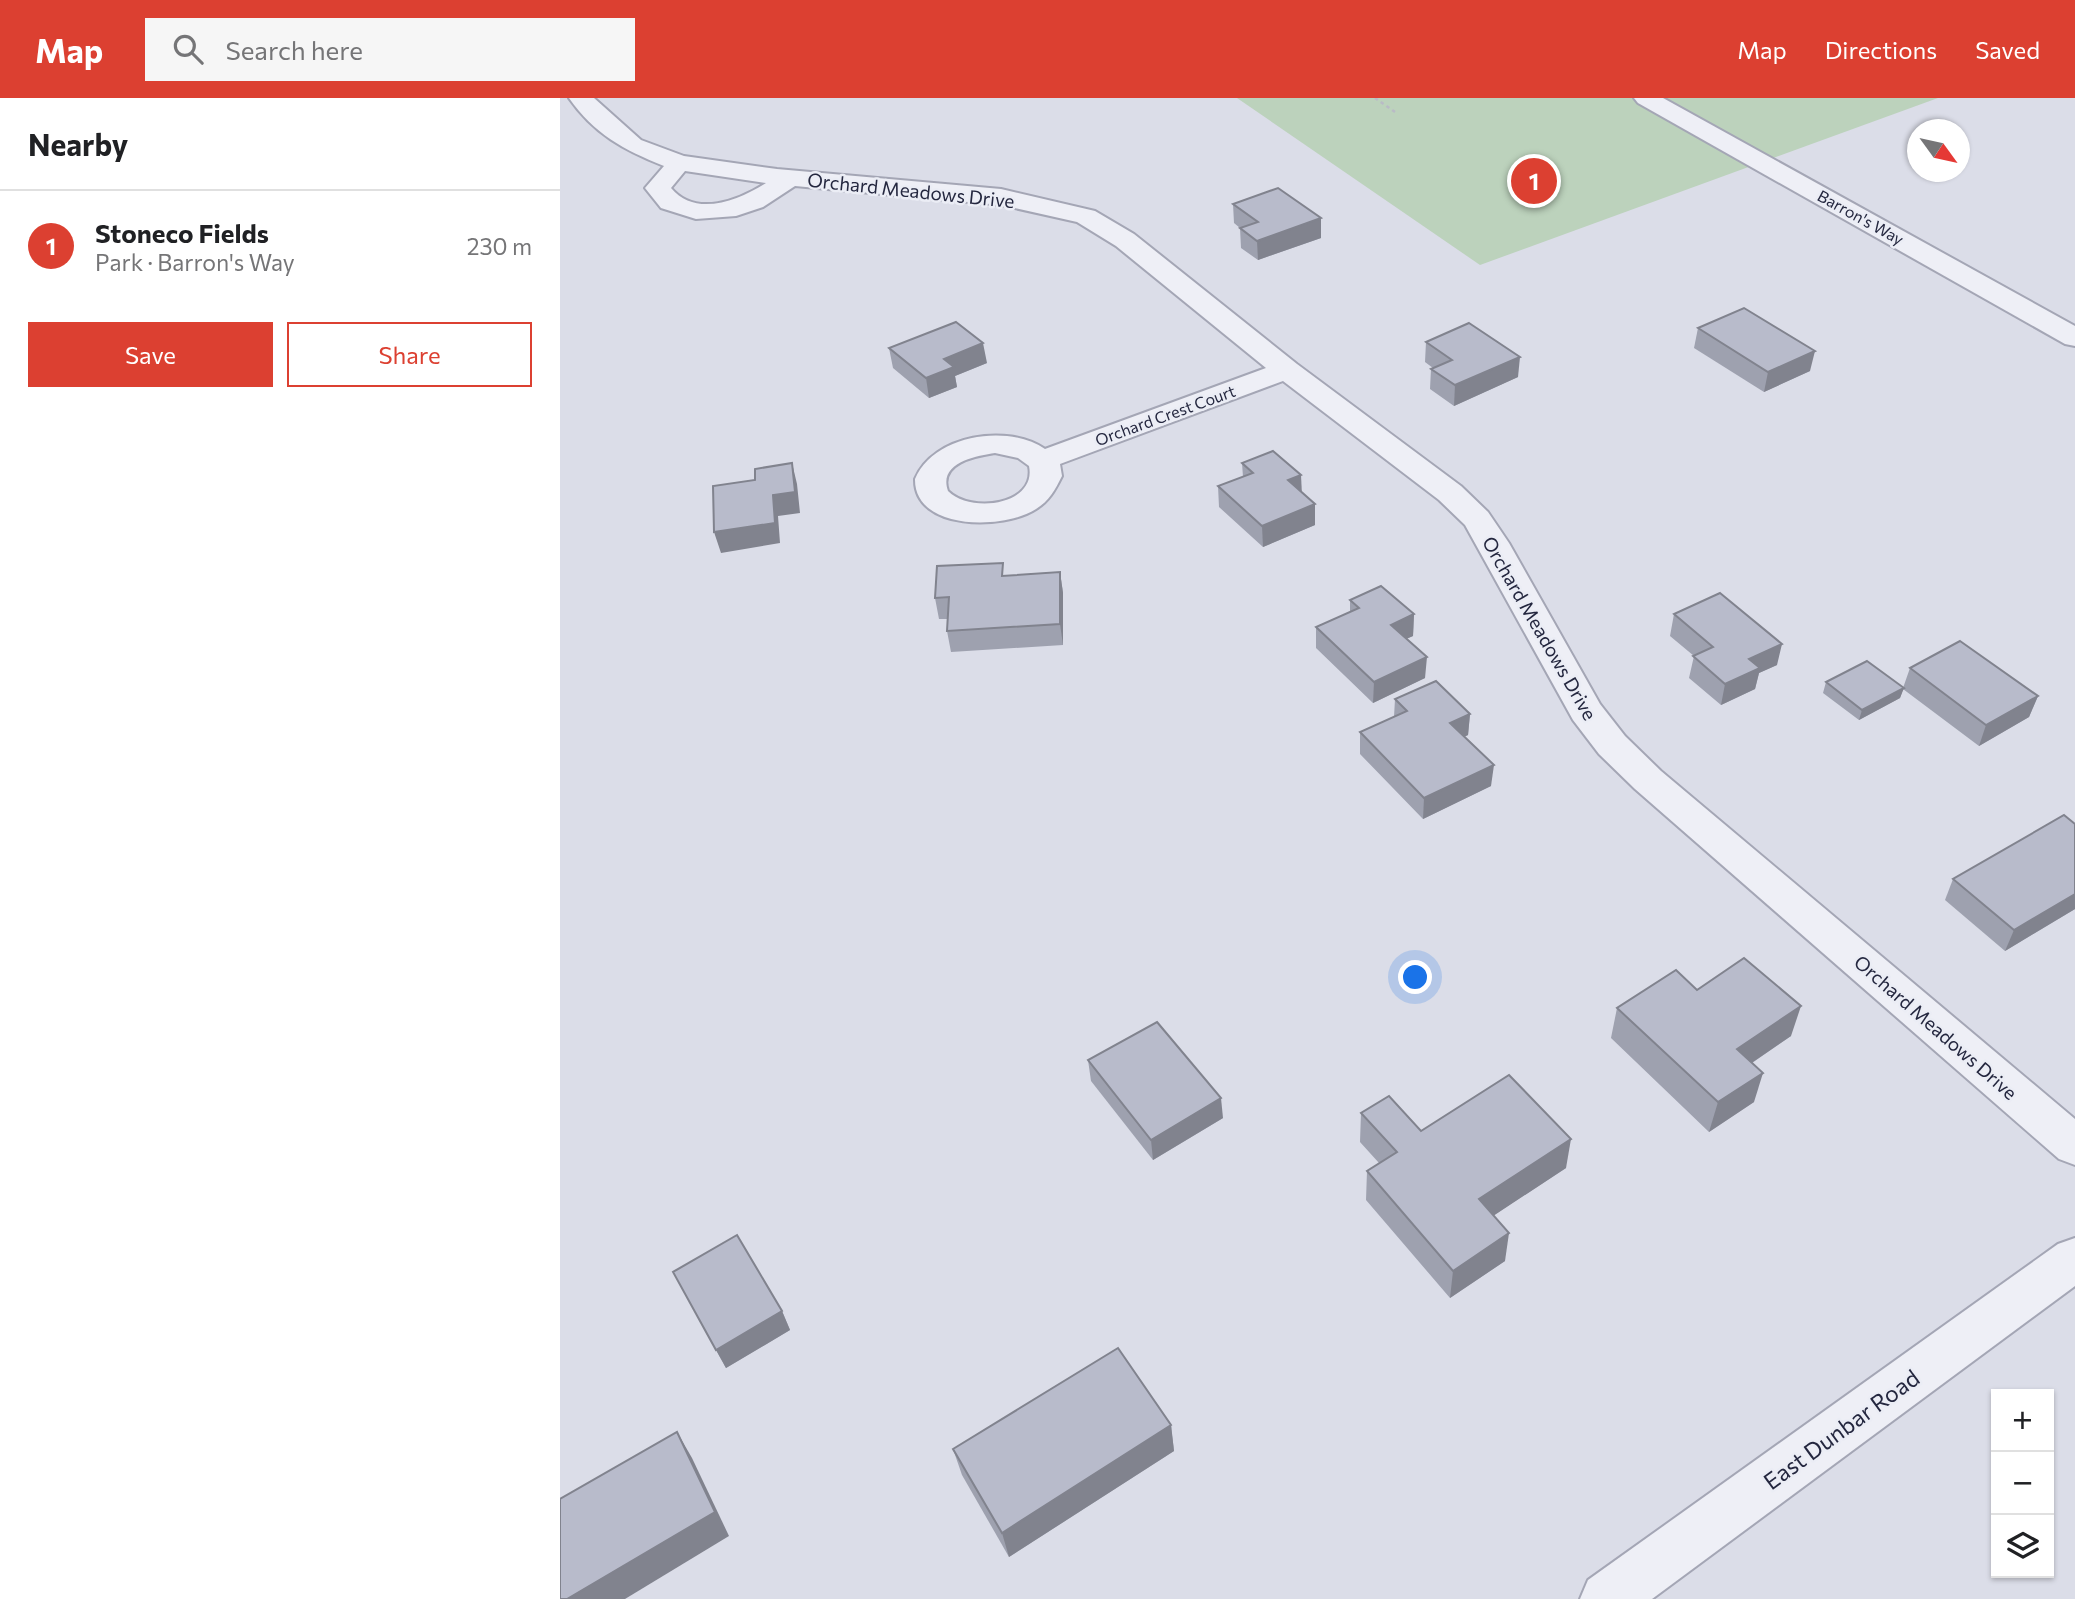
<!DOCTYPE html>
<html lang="en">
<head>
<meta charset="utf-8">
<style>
  :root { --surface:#fff; --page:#f6f6f6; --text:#202124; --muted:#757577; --line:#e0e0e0; --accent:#dc4031 }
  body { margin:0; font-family:Commissioner,sans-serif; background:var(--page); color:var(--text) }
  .controls { position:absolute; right:21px; bottom:21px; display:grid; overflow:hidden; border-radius:0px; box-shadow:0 2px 5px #0004 }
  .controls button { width:63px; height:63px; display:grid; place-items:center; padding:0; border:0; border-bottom:2px solid var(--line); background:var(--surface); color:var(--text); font:35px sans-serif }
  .compass { position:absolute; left:1347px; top:21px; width:63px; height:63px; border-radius:50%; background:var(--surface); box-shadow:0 2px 5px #0004; rotate:123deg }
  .you { position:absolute; left:856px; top:880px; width:24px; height:24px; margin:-18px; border:5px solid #fff; border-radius:50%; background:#1a73e8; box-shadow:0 0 0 10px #1a73e833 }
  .badge { display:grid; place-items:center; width:46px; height:46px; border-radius:50%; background:var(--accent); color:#fff; font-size:23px; font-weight:700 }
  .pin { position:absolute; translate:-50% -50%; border:4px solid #fff; box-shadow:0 2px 7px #0006 }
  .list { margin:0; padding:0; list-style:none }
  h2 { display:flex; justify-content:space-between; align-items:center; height:91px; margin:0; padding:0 28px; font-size:30px }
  h2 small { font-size:23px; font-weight:400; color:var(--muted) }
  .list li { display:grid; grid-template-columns:46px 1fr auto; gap:21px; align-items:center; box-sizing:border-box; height:112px; padding:0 28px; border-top:2px solid var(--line) }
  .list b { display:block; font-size:26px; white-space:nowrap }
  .list p { margin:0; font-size:23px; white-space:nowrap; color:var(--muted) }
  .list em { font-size:23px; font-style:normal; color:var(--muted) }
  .actions { display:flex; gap:14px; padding:21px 28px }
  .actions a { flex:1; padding:16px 0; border:2px solid var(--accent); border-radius:0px; text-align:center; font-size:24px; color:var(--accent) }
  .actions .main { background:var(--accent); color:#fff }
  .icon { flex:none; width:38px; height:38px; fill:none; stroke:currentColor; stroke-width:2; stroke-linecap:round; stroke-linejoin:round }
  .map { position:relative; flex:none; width:1515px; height:1501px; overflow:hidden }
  header { display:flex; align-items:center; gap:42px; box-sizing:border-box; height:98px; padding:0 35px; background:var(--accent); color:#fff }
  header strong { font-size:33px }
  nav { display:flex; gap:38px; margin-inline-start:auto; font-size:24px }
  .search { width:490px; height:63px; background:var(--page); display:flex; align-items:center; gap:18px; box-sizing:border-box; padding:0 24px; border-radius:0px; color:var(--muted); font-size:26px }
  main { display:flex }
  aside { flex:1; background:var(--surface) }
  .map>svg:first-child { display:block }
</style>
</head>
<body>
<header>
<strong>Map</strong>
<div class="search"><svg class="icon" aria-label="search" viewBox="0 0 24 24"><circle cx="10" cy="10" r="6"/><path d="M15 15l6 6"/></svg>Search here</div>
<nav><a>Map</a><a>Directions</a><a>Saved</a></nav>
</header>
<main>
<aside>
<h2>Nearby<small></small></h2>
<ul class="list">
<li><span class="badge">1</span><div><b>Stoneco Fields</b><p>Park · Barron's Way</p></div><em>230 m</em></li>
</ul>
<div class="actions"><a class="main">Save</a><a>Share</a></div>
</aside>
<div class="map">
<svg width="1515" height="1501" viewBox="0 0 1515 1501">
  <rect width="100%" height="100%" fill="#dbdde8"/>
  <polygon fill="#bcd2bc" points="677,0 1378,0 920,167"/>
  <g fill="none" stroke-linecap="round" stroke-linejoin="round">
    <defs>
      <g id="minor">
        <path d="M9 0H34L81 42 124 58 217 71 441 91 535 113 574 136 737 266 901 388 928 414 949 445 1040 606 1065 638 1101 673 1515 1021V1067L1499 1061 1075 691 1039 656 1013 622 905 427 879 402 723 283 500 366 502 378C495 392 489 403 476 411 444 432 354 433 355 381 373 337 448 325 485 351L706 270 556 148 517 124 441 107 235 88 203 109 176 118 136 121 101 110 85 90 104 68C64 52 34 36 9 0ZM125 73 206 85C179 102 136 120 111 90ZM435 355 458 360 469 368C477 407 411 416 388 393 378 365 415 358 435 355Z"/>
        <polygon points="1074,0 1103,0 1515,228 1515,248 1505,246 1078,5"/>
      </g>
      <polygon id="tertiary" points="1515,1140 1515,1188 1092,1501 1020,1501 1028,1482 1498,1146"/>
    </defs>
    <use href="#minor" stroke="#a4a6b5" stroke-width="4"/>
    <use href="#tertiary" stroke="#a4a6b5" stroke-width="4"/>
    <polyline stroke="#b9bbc6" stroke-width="2.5" stroke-dasharray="3.5 3.5" stroke-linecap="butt" points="815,0 835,14"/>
    <use href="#minor" fill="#eeeff6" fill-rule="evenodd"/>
    <use href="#tertiary" fill="#eeeff6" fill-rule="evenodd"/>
  </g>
  <g fill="#9ea1af">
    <polygon points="673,106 761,140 698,162 681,150 680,130 674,125"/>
    <polygon points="1138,230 1250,273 1204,294 1134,250"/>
    <polygon points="866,244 958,279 894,308 870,291 871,271 873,270 865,264"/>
    <polygon points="329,250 427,265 395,278 397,289 369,300 333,270"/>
    <polygon points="682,365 741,377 741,394 755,427 703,449 659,409 658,388 683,379"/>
    <polygon points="500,474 503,495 503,547 391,554 387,533 387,521 379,521 375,500 445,478"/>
    <polygon points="790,502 854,516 853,538 846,541 865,580 813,605 756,550 756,529 790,514"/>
    <polygon points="1114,516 1217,567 1199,575 1195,591 1161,607 1129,580 1134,558 1110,538"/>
    <polygon points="1350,570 1478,598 1469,619 1419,648 1343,591 1340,600 1299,622 1263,595 1266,584 1343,590"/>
    <polygon points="835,601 910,616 908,637 904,639 931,688 863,721 800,656 800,634 834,619"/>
    <polygon points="1515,726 1515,811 1445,853 1385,802 1393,781"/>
    <polygon points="1137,892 1231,938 1192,965 1194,1004 1149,1034 1051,940 1057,910"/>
    <polygon points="528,962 663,1020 593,1062 531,983"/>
    <polygon points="801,1015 861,1033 1006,1070 934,1117 945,1163 890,1200 806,1102 807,1073 819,1065 800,1044"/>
    <polygon points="113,1174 222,1213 230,1232 166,1270"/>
    <polygon points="611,1327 614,1353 449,1459 402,1377 393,1351"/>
  </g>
  <g fill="#81838e">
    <polygon points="761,120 761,140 698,162 697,143"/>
    <polygon points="423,245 427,265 395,278 397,289 369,300 366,280 384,261"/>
    <polygon points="1255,253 1250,273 1204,294 1208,274"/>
    <polygon points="960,259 958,279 894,308 895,287"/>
    <polygon points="232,365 237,386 240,415 218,418 220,445 161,455 154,434"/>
    <polygon points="741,377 742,397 728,382"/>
    <polygon points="755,406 755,427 703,449 702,428"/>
    <polygon points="500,474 503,495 503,547 500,526"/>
    <polygon points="854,516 853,538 830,548 831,527"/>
    <polygon points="1222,546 1217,567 1199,575 1195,591 1161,607 1165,586 1189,561"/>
    <polygon points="867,559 865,580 813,605 814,584"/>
    <polygon points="1344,590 1340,600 1299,622 1302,612"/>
    <polygon points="1478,598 1469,619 1419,648 1426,627"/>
    <polygon points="910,616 908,637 888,646 890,625"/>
    <polygon points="934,667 931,688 863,721 864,700"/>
    <polygon points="1515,796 1515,811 1445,853 1454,832"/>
    <polygon points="1241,908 1231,938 1168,981 1177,951"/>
    <polygon points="1203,975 1194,1004 1149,1034 1158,1004"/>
    <polygon points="661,1000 663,1020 593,1062 591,1042"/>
    <polygon points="1011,1041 1006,1070 915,1130 919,1101"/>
    <polygon points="949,1135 945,1163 890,1200 893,1173"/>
    <polygon points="222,1213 230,1232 166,1270 156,1252"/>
    <polygon points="611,1327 614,1353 449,1459 442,1435"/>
    <polygon points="117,1334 132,1360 169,1438 65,1501 7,1501"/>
  </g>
  <g fill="#b8bbcb" stroke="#81838e" stroke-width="2">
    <polygon points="718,90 761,120 697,143 680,130 698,124 673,106"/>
    <polygon points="1184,210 1255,253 1208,274 1138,230"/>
    <polygon points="396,224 423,245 384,261 394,269 366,280 329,250"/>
    <polygon points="909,225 960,259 895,287 871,271 892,262 866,244"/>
    <polygon points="713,353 741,377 728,382 755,406 702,428 658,388 693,375 682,365"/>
    <polygon points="232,365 235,394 213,397 215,425 154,434 153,388 195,382 195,371"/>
    <polygon points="443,465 442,478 500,474 500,526 387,533 389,499 375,500 377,468"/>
    <polygon points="821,488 854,516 831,527 867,559 814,584 756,529 799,510 790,502"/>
    <polygon points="1160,495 1222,546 1189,561 1200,570 1165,586 1133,558 1153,549 1114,516"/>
    <polygon points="1400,543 1478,598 1426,627 1350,570"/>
    <polygon points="1307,563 1344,590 1302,612 1266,584"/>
    <polygon points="876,583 910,616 890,625 934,667 864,700 800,634 847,613 835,601"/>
    <polygon points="1504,717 1515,726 1515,796 1454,832 1393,781"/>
    <polygon points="1184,860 1241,908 1177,951 1203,975 1158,1004 1057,910 1116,872 1137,892"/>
    <polygon points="597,924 661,1000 591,1042 528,962"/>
    <polygon points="949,977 1011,1041 919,1101 949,1135 893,1173 807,1073 837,1054 801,1015 829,998 861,1033"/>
    <polygon points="177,1137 222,1213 156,1252 113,1174"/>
    <polygon points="558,1250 611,1327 442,1435 393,1351"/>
    <polygon points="117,1334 155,1414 7,1501 0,1501 0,1401"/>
  </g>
  <g text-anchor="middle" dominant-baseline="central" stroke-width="5" stroke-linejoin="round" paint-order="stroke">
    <g font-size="16" fill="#24273f" stroke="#ebedf5">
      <text transform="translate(1301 119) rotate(29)">Barron's Way</text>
      <text transform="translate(605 317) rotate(-20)">Orchard Crest Court</text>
    </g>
    <g font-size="19" fill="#24273f" stroke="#ebedf5">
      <text transform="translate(351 92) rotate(6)">Orchard Meadows Drive</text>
      <text transform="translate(980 530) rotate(60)">Orchard Meadows Drive</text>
      <text transform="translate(1376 929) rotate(41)">Orchard Meadows Drive</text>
    </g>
    <g font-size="23" fill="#24273f" stroke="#ebedf5">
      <text transform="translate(1281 1331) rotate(-36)">East Dunbar Road</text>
    </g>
  </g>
</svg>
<div class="controls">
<button>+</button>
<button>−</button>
<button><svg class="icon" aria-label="layers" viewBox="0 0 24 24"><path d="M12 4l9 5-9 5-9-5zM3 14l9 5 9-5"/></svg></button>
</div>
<svg class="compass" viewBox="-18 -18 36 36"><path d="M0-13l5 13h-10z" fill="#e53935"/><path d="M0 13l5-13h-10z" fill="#757577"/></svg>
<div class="you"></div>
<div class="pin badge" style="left:974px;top:83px">1</div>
</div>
</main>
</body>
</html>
